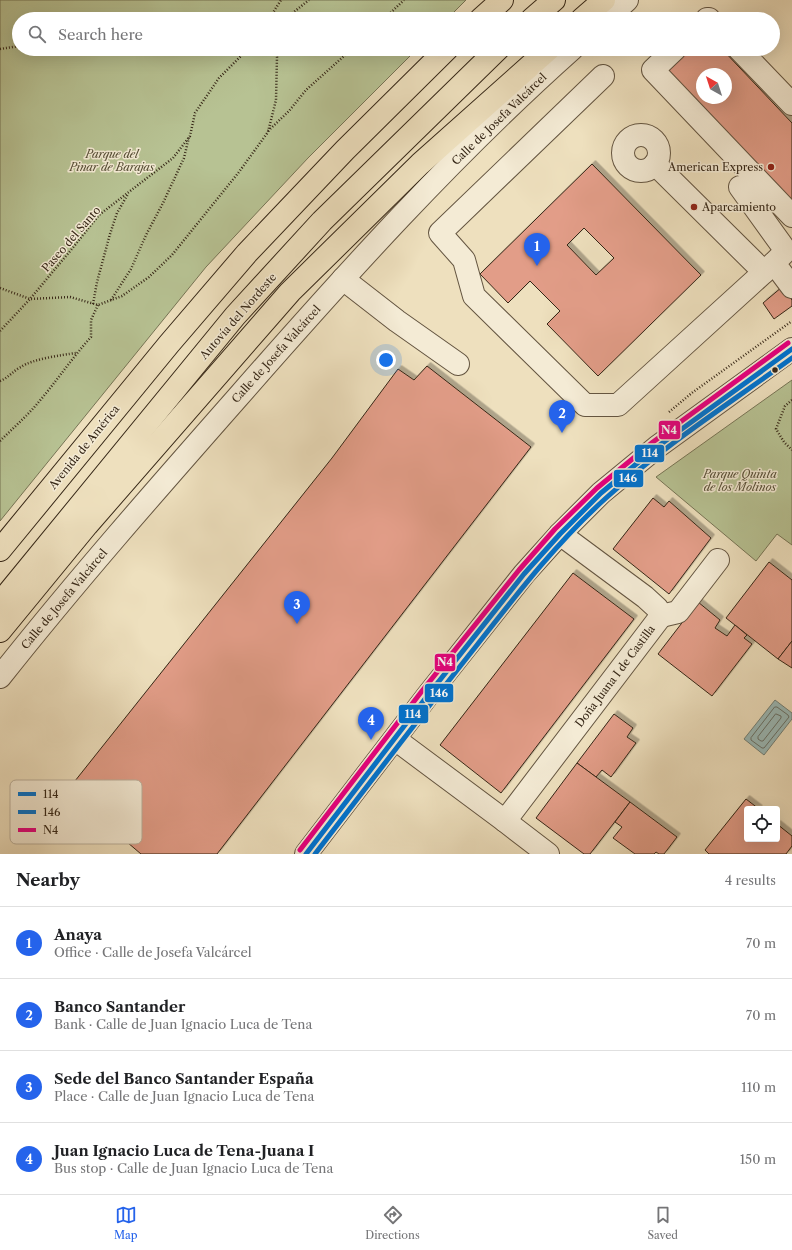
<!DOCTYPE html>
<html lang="en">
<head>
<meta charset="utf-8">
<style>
  :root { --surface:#fff; --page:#f2f2f2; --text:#202124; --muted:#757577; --line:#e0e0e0; --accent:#2563eb }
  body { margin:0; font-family:"Libre Caslon Text",serif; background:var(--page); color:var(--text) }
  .controls { position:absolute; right:12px; bottom:12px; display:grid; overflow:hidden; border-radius:4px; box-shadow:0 4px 16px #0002 }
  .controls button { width:36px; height:36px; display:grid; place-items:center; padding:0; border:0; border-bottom:1px solid var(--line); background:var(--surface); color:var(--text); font:20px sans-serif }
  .compass { position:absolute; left:696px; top:68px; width:36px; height:36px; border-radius:50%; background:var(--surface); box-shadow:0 4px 16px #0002; rotate:321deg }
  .you { position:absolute; left:386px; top:360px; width:14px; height:14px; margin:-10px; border:3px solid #fff; border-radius:50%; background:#1a73e8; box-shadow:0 0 0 6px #1a73e833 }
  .badge { display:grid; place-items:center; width:26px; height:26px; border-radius:50%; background:var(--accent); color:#fff; font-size:13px; font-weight:700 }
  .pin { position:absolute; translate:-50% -33px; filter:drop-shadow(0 1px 2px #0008) }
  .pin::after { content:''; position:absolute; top:21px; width:14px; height:12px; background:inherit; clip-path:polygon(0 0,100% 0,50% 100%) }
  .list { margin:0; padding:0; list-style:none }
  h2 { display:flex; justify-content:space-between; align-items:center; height:52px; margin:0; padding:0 16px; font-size:17px }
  h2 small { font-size:13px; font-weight:400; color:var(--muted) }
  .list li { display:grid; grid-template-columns:26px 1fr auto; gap:12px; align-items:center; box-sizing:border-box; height:72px; padding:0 16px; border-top:1px solid var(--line) }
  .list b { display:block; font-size:15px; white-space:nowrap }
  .list p { margin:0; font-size:13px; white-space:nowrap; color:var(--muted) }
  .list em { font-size:13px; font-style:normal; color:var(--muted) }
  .icon { flex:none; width:22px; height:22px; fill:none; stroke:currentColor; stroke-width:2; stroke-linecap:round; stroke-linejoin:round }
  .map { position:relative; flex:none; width:792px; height:854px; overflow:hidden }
  .search { position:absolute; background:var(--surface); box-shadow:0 4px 16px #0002; left:12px; right:12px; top:12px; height:44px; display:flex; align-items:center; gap:10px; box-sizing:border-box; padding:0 14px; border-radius:22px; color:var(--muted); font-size:15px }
  .sheet { height:340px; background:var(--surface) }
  nav { display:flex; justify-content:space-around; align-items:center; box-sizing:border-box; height:56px; border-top:1px solid var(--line); background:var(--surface); font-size:11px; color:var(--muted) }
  nav a { display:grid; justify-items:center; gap:2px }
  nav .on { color:var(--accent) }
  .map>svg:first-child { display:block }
</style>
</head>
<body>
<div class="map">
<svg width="792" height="854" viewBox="0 0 792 854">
  <defs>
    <filter id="shadow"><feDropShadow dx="3.5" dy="-3.5" stdDeviation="0" flood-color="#0004"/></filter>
  </defs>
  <rect width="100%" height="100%" fill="#eee0be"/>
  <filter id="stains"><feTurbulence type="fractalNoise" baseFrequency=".005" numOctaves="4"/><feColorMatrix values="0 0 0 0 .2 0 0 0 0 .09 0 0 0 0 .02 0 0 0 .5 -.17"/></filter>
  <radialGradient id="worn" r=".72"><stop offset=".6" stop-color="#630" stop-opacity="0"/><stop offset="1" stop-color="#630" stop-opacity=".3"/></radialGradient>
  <g fill="#b7c293" stroke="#767455">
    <polygon points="0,0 466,0 447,19 19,19 19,49 417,49 308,158 206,267 0,521"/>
    <polygon points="792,380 792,545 777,534 756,561 656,477"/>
  </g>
  <polygon fill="#9bbbb9" stroke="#738078" points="775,700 792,713 792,719 764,755 744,739"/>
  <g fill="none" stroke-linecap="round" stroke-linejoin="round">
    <g stroke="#687168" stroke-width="1">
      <polygon points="775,707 777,707 788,715 789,717 764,748 762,748 751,740 751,738"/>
      <polygon points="776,714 781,716 781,718 763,741 761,741 758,739 758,737"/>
    </g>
  </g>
  <g fill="#e29d88" stroke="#362717" fill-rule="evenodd" filter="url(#shadow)">
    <path d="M687 49H722L792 123V212L661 74ZM702 74H726V98H702Z"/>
    <path d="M592 164 701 275 598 376 547 324 560 311 530 281 508 303 480 274ZM584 228 614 258 596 275 567 245Z"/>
    <polygon points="782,287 792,300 792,306 774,319 763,303"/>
    <polygon points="427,366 531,447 217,854 141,854 67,791 332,458 398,369 414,380"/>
    <polygon points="653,498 664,507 669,501 711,538 669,594 613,549"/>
    <polygon points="769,562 792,580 792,641 778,659 726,618"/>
    <polygon points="573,573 634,619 501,793 440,745"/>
    <polygon points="698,602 720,620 715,628 727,636 735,625 747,635 744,638 752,644 712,696 658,654"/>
    <polygon points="792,641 792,668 778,659"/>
    <polygon points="614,714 633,728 627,737 636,743 611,777 602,770 596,777 577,763"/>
    <polygon points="577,763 630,802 590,854 584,854 536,818"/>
    <polygon points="746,799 759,809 747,809 747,839 777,839 777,824 792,836 792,846 786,854 709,854 705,850"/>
    <polygon points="630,802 677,837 664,854 659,854 656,852 654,854 635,854 613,838 622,827 615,822"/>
  </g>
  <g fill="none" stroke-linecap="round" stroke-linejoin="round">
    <defs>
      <g id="minor">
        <polyline points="606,19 627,0"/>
        <polyline points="707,19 709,19"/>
        <polyline points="675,49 653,70 792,216"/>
        <polyline points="739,49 792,104"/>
        <polyline points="603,76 440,233 464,260 474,296 585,405 618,405 774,263"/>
        <circle cx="641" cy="153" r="18"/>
        <polyline points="655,164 764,272"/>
        <polyline points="740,187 786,251 774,263 792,287"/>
        <polyline points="343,279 397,321 458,364"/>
        <polyline points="661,616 678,612 718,560"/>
        <path d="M0 677C76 581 157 489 238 397 344 276 452 156 572 49"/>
        <polyline points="395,739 505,821 548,854"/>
        <polyline points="505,821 661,616 657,608 645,597 560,534"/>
        <polyline points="306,854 428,695 524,574 560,534 601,493 657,447 792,349"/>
      </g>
      <g id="highway">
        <polyline points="481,19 502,0"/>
        <polyline points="532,19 554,0"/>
        <polyline points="582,19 604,0"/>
        <polyline points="0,550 169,344 247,253 345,150 447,49"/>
        <polyline points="0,603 235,316 322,221 498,49"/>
        <polyline points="0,631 87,525 290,292 420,164 549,49"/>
      </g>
    </defs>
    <use href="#minor" stroke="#645541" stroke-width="24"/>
    <use href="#highway" stroke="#362717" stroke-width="24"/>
    <g stroke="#362717" stroke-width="2.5" stroke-dasharray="1 2" stroke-linecap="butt">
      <polyline points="269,19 281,0"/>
      <polyline points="285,19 309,0"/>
      <polyline points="384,19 404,0"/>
      <polyline points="0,49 19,46"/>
      <polyline points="268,131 289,111 306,90 352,49"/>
      <polyline points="0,288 30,299 70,297 98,305 122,296 149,277 172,255 239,172 268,132 276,100 277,57 275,49"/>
      <polyline points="111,300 131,269 146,235 163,203 184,158 189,137"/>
      <polyline points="93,304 97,282 110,234 117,213 128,194"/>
      <polyline points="0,331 30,299 71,250 99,215 173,158 190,136 195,113 219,78 248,49"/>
      <path d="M0 381C8 378 13 371 21 367 32 359 62 355 76 353"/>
      <polyline points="792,400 785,406 776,429 784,442 792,450"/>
      <polyline points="669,412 693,392 792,321"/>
      <path d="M0 441C12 429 26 417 37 404 56 382 72 358 91 337V320L98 305"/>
    </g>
    <use href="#minor" stroke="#f4ebd5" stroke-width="22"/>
    <use href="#highway" stroke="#eee0be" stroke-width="22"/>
    <defs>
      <polyline id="bus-1" points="306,854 428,695 524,574 560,534 601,493 657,447 792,349"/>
      <path id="bus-2" d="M315 854C369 784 422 714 477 645 517 594 557 542 606 498 663 446 730 403 792 358"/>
      <polyline id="bus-3" points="300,850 422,691 519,570 555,529 597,488 653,442 788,343"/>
    </defs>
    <use href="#bus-1" stroke="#f4ebd5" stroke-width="8"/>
    <use href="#bus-2" stroke="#f4ebd5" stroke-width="8"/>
    <use href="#bus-3" stroke="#f4ebd5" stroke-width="8"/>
    <use href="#bus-1" stroke="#0072ce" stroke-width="5"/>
    <use href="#bus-2" stroke="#0072ce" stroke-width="5"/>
    <use href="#bus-3" stroke="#e5007d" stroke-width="5"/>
  </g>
  <g fill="#8f2418" stroke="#f4ebd5" stroke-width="1.5">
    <circle cx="771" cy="167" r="4"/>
    <circle cx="694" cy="207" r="4"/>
  </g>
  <circle fill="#362717" stroke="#f4ebd5" stroke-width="1.5" cx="775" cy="370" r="3.5"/>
  <g text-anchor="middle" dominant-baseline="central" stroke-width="3" stroke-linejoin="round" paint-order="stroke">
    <g font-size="11" fill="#362717" stroke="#f4ebd5">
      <text transform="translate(499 119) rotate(-44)">Calle de Josefa Valcárcel</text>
      <text transform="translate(71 239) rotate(-49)">Paseo del Santo</text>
      <text transform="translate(238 316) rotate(-49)">Autovía del Nordeste</text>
      <text transform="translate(276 354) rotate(-48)">Calle de Josefa Valcárcel</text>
      <text transform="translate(84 447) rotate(-51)">Avenida de América</text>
      <text transform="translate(64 599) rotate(-50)">Calle de Josefa Valcárcel</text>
      <text transform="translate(615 676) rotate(-53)">Doña Juana I de Castilla</text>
    </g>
    <g font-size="11" font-style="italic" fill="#564e36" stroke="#f4ebd5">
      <text x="112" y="154">Parque del<tspan x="112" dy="13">Pinar de Barajas</tspan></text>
      <text x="740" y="474">Parque Quinta<tspan x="740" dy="13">de los Molinos</tspan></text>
    </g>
    <g font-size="11" fill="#362717" stroke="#f4ebd5" text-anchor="end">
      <text x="763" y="167">American Express</text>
      <text x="702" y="207" text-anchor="start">Aparcamiento</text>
    </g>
  </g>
  <rect x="10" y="780" width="132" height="64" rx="6" fill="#f4ebd5" stroke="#bbb09c" stroke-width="1"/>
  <rect x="18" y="792" width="18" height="4" fill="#0072ce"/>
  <rect x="18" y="810" width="18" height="4" fill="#0072ce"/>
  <rect x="18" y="828" width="18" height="4" fill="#e5007d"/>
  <g font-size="11" fill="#362717">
    <text x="43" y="798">114</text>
    <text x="43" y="816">146</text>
    <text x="43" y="834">N4</text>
  </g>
  <g stroke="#f4ebd5" stroke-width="1.5">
    <rect x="658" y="420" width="23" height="20" rx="4" fill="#e5007d"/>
    <rect x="634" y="444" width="31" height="19" rx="4" fill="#0072ce"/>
    <rect x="613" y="469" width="31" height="19" rx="4" fill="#0072ce"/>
    <rect x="434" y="653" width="22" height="19" rx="4" fill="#e5007d"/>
    <rect x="424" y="683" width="30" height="20" rx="4" fill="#0072ce"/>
    <rect x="398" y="704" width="31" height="20" rx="4" fill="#0072ce"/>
  </g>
  <g font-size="11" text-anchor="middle" font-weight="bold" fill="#fff">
    <text x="669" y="434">N4</text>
    <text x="650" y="457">114</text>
    <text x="628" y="482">146</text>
    <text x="445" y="666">N4</text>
    <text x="439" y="697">146</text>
    <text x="413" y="718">114</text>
  </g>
  <rect width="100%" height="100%" filter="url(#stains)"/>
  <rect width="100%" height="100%" fill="url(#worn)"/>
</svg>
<div class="controls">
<button><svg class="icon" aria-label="locate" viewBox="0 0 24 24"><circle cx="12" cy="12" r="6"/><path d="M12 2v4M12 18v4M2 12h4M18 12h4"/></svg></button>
</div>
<svg class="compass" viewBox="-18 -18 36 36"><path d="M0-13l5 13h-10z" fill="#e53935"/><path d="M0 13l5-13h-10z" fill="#757577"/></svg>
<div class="you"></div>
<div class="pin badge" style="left:537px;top:266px">1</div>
<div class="pin badge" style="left:562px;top:433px">2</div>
<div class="pin badge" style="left:297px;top:624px">3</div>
<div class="pin badge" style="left:371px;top:740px">4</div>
<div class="search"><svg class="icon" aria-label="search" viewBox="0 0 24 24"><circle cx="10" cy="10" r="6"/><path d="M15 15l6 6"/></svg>Search here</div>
</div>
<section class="sheet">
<h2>Nearby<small>4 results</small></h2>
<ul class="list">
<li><span class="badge">1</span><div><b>Anaya</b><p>Office · Calle de Josefa Valcárcel</p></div><em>70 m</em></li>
<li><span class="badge">2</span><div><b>Banco Santander</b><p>Bank · Calle de Juan Ignacio Luca de Tena</p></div><em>70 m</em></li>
<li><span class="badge">3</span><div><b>Sede del Banco Santander España</b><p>Place · Calle de Juan Ignacio Luca de Tena</p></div><em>110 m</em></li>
<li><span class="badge">4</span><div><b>Juan Ignacio Luca de Tena-Juana I</b><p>Bus stop · Calle de Juan Ignacio Luca de Tena</p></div><em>150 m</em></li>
</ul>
</section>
<nav>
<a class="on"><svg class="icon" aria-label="map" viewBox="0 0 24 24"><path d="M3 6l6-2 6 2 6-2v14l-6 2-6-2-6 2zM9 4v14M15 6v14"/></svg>Map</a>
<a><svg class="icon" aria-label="directions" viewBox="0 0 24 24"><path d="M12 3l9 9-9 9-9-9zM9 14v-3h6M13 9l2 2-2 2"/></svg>Directions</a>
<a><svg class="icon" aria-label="saved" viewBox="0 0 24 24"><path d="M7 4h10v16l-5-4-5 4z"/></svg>Saved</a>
</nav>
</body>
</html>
